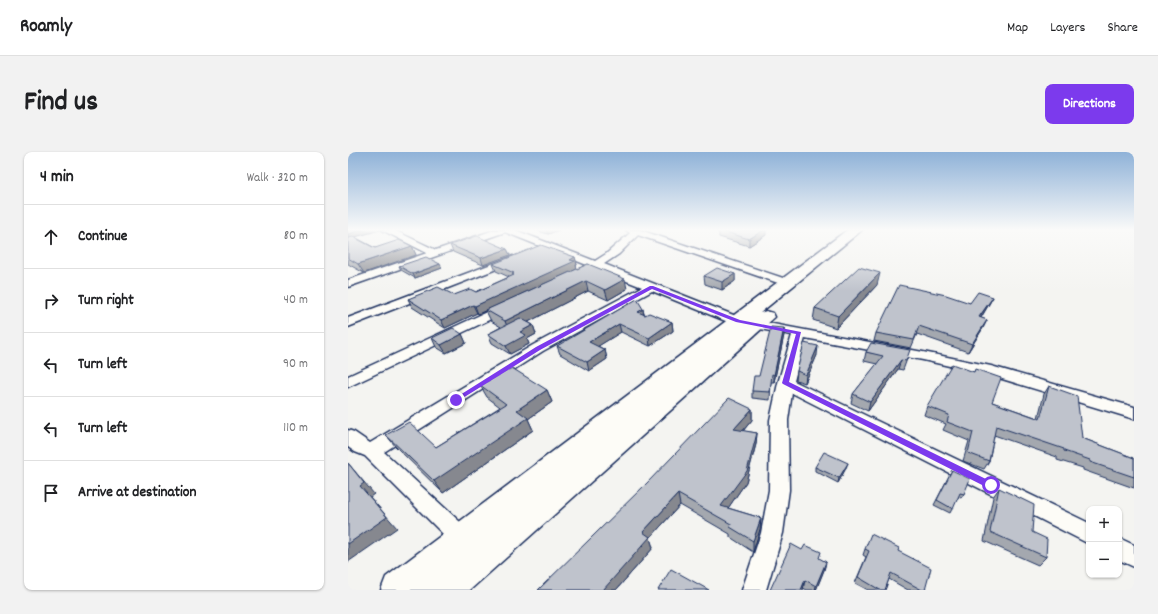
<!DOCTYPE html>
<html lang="en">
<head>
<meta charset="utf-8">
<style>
  :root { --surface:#fff; --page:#f2f2f2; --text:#202124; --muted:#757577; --line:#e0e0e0; --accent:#7c3aed }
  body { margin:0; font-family:Dekko,sans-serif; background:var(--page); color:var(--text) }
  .controls { position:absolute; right:12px; bottom:12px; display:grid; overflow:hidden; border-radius:8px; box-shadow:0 1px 3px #0004 }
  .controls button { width:36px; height:36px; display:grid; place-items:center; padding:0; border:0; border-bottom:1px solid var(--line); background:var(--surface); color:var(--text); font:20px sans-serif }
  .stop { position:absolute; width:12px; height:12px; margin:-9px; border:3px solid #7c3aed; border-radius:50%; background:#fff }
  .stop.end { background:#7c3aed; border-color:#fff; box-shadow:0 1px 4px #0008 }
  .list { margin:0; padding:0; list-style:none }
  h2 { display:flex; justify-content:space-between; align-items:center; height:52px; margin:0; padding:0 16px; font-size:17px }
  h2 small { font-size:13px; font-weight:400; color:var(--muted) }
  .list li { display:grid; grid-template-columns:26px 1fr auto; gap:12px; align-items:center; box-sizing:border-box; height:64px; padding:0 16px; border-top:1px solid var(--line) }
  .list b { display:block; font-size:15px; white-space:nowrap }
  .list em { font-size:13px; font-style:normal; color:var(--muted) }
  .icon { flex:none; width:22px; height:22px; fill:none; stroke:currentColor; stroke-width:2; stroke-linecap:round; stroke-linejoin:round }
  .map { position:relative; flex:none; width:786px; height:438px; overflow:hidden; border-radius:8px }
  header { display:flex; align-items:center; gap:24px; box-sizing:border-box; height:56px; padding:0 20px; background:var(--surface); border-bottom:1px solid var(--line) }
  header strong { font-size:19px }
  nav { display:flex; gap:22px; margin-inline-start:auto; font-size:14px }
  .intro { display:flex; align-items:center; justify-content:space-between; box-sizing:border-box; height:96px; padding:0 24px }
  h1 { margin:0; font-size:28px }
  .button { padding:10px 18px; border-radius:8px; background:var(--accent); color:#fff; font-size:14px; font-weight:700 }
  main { display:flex; gap:24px; padding:0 24px }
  aside { flex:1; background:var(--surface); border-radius:8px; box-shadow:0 1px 3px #0004 }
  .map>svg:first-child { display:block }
</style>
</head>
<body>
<header>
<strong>Roamly</strong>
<nav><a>Map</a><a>Layers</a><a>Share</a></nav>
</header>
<div class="intro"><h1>Find us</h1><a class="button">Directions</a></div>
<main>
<aside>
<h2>4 min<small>Walk · 320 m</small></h2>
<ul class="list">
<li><svg class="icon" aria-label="ahead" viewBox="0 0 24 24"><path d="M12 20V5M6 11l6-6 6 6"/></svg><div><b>Continue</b></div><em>80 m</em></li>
<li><svg class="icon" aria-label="right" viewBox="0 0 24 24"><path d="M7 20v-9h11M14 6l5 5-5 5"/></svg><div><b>Turn right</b></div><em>40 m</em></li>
<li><svg class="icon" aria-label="left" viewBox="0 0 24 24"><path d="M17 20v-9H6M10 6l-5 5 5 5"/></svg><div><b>Turn left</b></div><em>90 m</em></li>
<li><svg class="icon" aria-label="left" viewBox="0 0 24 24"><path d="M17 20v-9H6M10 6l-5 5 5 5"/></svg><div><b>Turn left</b></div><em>110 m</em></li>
<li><svg class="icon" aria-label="arrive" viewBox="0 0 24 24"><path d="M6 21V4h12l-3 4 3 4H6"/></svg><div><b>Arrive at destination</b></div></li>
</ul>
</aside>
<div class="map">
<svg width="786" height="438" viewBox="0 0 786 438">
  <rect width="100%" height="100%" fill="#f4f4f1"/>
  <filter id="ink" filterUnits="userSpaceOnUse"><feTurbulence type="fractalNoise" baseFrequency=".025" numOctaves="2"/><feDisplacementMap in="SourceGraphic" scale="8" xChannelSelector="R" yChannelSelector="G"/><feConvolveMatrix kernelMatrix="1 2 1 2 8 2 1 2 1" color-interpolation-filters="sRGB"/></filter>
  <g filter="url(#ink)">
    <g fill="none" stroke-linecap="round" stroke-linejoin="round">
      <defs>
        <g id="street">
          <polygon points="34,78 46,78 88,98 146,78 167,78 247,109 258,102 282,81 278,78 292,78 444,129 446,131 444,133 436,133 290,83 271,102 256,112 393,166 575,200 643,214 786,255 786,267 641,223 575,208 457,186 446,229 741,371 741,392 444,241 440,268 441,338 435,381 418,438 394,438 413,381 421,338 422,268 430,231 444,183 385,172 304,139 195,199 36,300 123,380 126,387 123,394 115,397 107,394 17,304 7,300 0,295 0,278 6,280 22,291 185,193 294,135 248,117 239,117 238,115 239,113 157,80 0,135 0,128 79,101"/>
          <polygon points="165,104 170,107 169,109 0,175 0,166"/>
          <polygon points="158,151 162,152 164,155 162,158 0,235 0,224"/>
          <polygon points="771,386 786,393 786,415 771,408"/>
        </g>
        <polygon id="secondary" points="499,78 514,78 412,161 418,159 425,161 427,165 122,438 33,438 38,425"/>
      </defs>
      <use href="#street" stroke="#1b2f5e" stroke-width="3"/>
      <use href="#secondary" stroke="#1b2f5e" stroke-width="3"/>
      <use href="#street" fill="#fdfcf7" fill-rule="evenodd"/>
      <use href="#secondary" fill="#fdfcf7" fill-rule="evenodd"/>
    </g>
    <g fill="#a4a8af" stroke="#1b2f5e">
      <polygon points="0,78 7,85 27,96 64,94 68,103 16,121 0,112"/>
      <polygon points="187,78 211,78 200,82"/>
      <polygon points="371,78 418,83 401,94 371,85"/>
      <polygon points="102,93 159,97 162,103 135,113 105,100"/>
      <polygon points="227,105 229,113 228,113 229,117 161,148 240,112 279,137 260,148 240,139 180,170 185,173 188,182 179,187 181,192 162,202 144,191 140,182 153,175 143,169 138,159 130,162 129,161 97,176 64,155 60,147 106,143 128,140 161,125 148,119 145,112"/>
      <polygon points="51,114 94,116 67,126 53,118"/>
      <polygon points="387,122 387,129 374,138 357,132 356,124"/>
      <polygon points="529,133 488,176 465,168 467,156"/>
      <polygon points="645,145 633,166 639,168 635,176 620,200 569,182 563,196 526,189 528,181 622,151"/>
      <polygon points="295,157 296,162 324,170 325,179 302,194 273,180 250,194 257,198 259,207 241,219 212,202 209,194"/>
      <polygon points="436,176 436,183 426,230 423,230 422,248 404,246 404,239"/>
      <polygon points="114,182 118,191 98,201 88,195 84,186"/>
      <polygon points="518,200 559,207 555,218 550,217 520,259 503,251 505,242 529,212 516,209"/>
      <polygon points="469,203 457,231 448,228 449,219"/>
      <polygon points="132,233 199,238 204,250 180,267 185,278 95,341 48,295 38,283 88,295 152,255 139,245"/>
      <polygon points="701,234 734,286 786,306 786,336 735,318 735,316 709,308 709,305 646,283 641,309 636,317 615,309 621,289 595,278 598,272 576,263 579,254 644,250 690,266 696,242"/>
      <polygon points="404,257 404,268 395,279 409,281 408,292 398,330 380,356 413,366 412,377 405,400 382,385 382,382 332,353 302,386 305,396 268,438 190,438"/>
      <polygon points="467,315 498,316 490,331 467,319"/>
      <polygon points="604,318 616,342 613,346 610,345 602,361 586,353"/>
      <polygon points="651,336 698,405 690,413 636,389 645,345"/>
      <polygon points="517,397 550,399 577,438 560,438 541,427 537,438 520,438 507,431 518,405 515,403"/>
      <polygon points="471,407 478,410 476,418 468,438 459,438 455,436 455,438 422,438"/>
    </g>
    <g fill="#86888f" stroke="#1b2f5e">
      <polygon points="14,78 32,78 0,87 0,82"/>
      <polygon points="198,78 211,78 200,82"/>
      <polygon points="416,78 418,78 418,83 401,94 401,87"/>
      <polygon points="64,94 68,103 16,121 10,112"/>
      <polygon points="159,97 162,103 135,113 133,106"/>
      <polygon points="227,105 229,113 228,113 229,117 130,162 127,154"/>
      <polygon points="92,112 94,116 67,126 65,122"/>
      <polygon points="532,121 529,133 488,176 490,164"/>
      <polygon points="387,122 387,129 374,138 374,130"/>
      <polygon points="277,127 279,137 260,148 257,138"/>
      <polygon points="238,129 240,139 161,180 157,169"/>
      <polygon points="645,145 641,152 628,173 631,165"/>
      <polygon points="125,153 129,161 97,176 93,168"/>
      <polygon points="295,157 296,165 290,160"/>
      <polygon points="639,168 635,176 620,200 624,192"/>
      <polygon points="324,170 325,179 302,194 301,186"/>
      <polygon points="271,172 273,180 244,198 241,190"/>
      <polygon points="185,173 188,182 179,187 181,192 162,202 158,194 172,180"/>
      <polygon points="436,176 436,183 426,230 426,223"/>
      <polygon points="114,182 118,191 98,201 93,193"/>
      <polygon points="470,194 469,203 457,231 458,223"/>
      <polygon points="257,198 259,207 241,219 239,210"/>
      <polygon points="553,208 550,217 520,259 522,250"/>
      <polygon points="199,238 204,250 180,267 185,278 95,341 86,329 169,258"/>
      <polygon points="404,257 404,268 387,288 386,277"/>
      <polygon points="409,281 408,292 398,330 374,365 373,354"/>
      <polygon points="0,311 26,342 22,345 49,376 0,410 0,392 12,334"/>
      <polygon points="500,311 498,316 490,331 491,326"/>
      <polygon points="330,342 332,353 302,386 305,396 268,438 255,438 295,380"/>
      <polygon points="413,366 412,377 405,400 405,389"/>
      <polygon points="478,410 476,418 468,438 467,438 468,434"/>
      <polygon points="457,428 455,438 453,438"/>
    </g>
    <g fill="#bfc3cc" stroke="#1b2f5e">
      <polygon points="0,78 14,78 0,82"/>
      <polygon points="371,78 416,78 401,87"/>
      <polygon points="129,84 159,97 133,106 102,93"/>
      <polygon points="5,85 27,96 51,88 64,94 10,112 0,106 0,86"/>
      <polygon points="193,93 227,105 222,108 227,109 127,154 125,153 93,168 60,147 90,135 106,143 122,137 128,140 166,123 164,122 166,121 145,112"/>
      <polygon points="78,105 92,112 65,122 51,114"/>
      <polygon points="240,112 277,127 257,138 238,129 157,169 138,158"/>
      <polygon points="511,115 532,121 490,164 467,156"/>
      <polygon points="369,116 387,122 374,130 356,124"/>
      <polygon points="551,133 598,143 622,151 630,140 645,145 631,165 639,168 624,192 571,174 566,188 528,181"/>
      <polygon points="289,147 295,157 290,160 297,163 301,161 324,170 301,186 271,172 241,190 257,198 239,210 209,194"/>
      <polygon points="172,166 185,173 172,180 178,183 158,194 140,182"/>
      <polygon points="423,175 436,176 426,223 424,222 422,240 404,239 406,224 411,224"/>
      <polygon points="105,176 114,182 93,193 84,186"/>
      <polygon points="456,191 470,194 458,223 449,219"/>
      <polygon points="523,191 562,198 558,209 553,208 522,250 505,242 535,204 518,200"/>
      <polygon points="604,212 626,220 627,217 653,226 644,250 692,267 701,234 729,244 734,286 786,306 786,325 742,310 742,308 716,299 716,297 648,274 641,309 620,301 625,280 599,270 601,263 579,254"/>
      <polygon points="164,216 199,238 169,258 180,266 86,329 38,283 61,270 88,295 158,252 132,233"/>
      <polygon points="381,246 404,257 386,277 409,281 399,319 373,354 413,366 405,389 382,375 383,372 330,342 295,380 302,385 255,438 190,438 299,331"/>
      <polygon points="476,300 500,311 491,326 467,315"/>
      <polygon points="0,311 16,331 12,334 39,365 0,392"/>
      <polygon points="604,318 622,327 616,342 612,341 605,357 589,348"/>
      <polygon points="651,336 686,353 684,380 699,387 698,405 642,380"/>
      <polygon points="523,382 551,396 550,399 583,416 577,438 574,438 543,421 537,438 532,438 510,425 521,399 517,397"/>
      <polygon points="443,392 454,398 457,393 473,400 471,406 478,410 468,434 457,428 453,438 422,438"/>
      <polygon points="323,417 361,438 310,438"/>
    </g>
  </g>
  <linearGradient id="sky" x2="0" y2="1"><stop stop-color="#8fb2d8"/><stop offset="0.56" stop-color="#fafaf9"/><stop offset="1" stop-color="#fafaf9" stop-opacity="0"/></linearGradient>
  <rect width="786" height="139" fill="url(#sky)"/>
  <polygon fill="#7c3aed" points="302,134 305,134 392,168 453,180 441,230 646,331 647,333 646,336 640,336 435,232 434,231 448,182 388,170 304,137 192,198 110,249 105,249 104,248 188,195"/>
</svg>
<div class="controls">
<button>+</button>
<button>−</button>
</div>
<div class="stop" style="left:643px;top:333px"></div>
<div class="stop end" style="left:108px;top:248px"></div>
</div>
</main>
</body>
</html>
